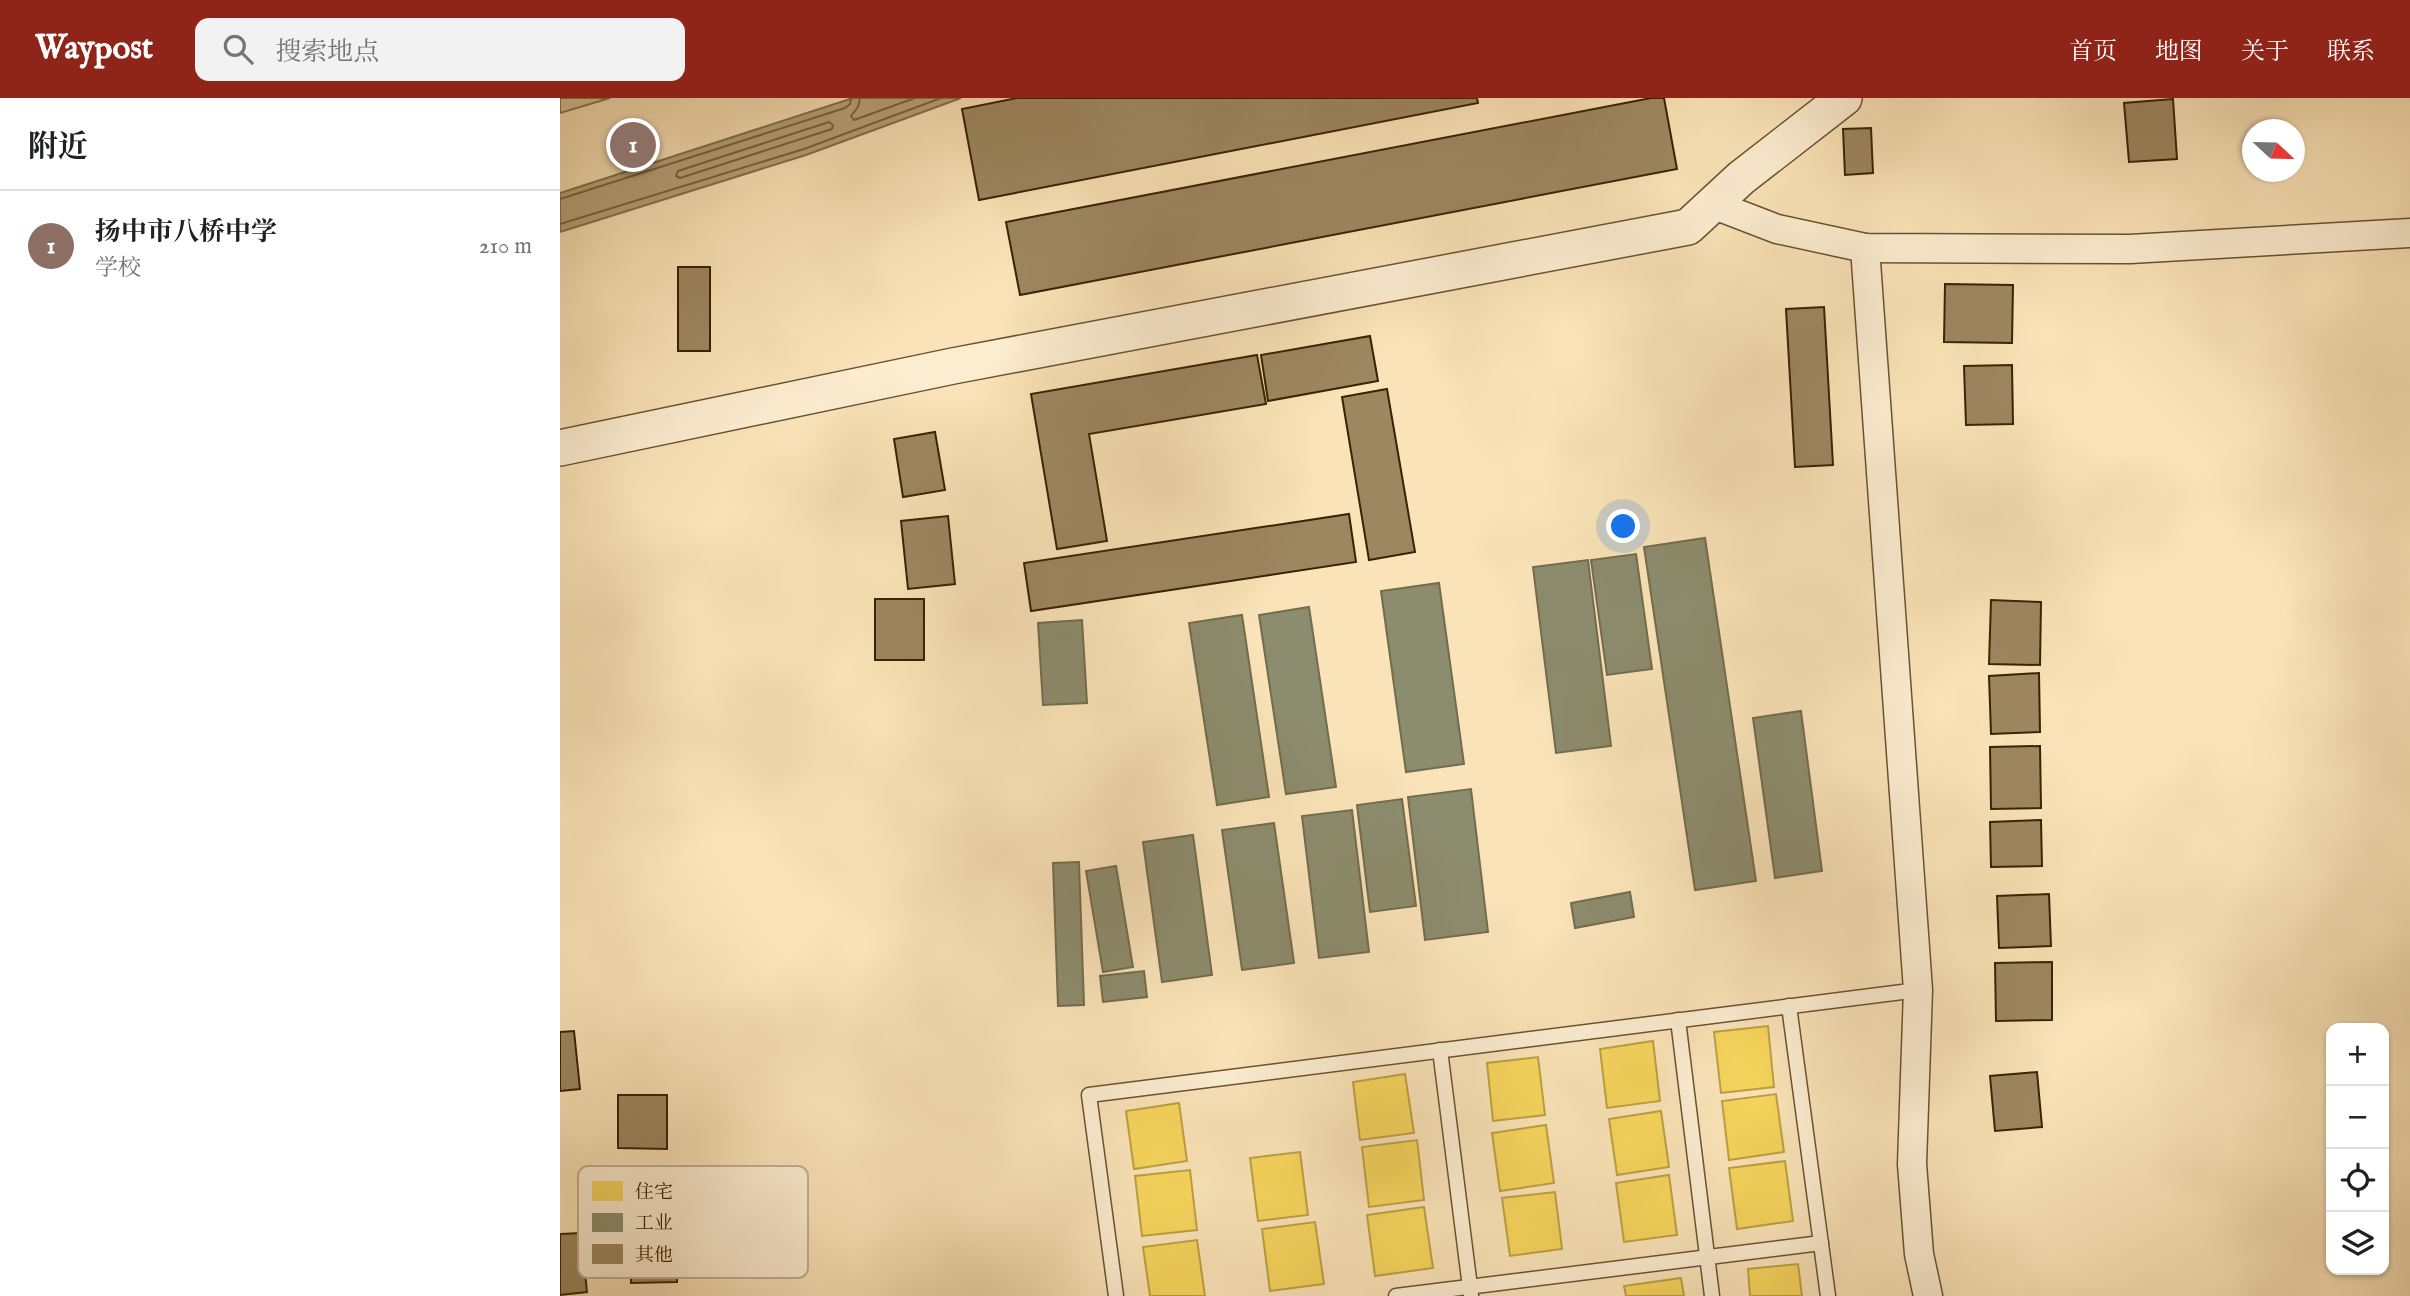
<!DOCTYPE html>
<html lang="zh">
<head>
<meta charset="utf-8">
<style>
  :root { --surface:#fff; --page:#f2f2f2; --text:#202124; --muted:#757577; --line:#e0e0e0; --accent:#8f2418 }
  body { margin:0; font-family:"IM FELL English","Noto Serif SC",serif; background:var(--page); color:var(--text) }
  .controls { position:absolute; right:21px; bottom:21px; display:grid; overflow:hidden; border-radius:14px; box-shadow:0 2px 5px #0004 }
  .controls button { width:63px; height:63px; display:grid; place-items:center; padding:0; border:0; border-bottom:2px solid var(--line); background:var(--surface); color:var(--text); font:35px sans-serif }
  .compass { position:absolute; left:1682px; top:21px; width:63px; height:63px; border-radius:50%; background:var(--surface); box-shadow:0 2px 5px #0004; rotate:112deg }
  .you { position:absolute; left:1064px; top:429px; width:24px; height:24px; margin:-18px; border:5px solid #fff; border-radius:50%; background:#1a73e8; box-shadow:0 0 0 10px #1a73e833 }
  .badge { display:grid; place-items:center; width:46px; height:46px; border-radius:50%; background:var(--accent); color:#fff; font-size:23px; font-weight:700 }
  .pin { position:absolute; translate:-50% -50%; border:4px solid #fff; box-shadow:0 2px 7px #0006 }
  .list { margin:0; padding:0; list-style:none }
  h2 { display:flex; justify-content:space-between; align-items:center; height:91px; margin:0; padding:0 28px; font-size:30px }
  h2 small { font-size:23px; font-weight:400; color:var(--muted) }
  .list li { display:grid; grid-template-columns:46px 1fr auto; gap:21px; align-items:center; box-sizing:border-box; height:112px; padding:0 28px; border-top:2px solid var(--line) }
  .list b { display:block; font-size:26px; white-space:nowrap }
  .list p { margin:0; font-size:23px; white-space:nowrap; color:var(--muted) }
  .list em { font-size:23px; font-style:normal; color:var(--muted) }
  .icon { flex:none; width:38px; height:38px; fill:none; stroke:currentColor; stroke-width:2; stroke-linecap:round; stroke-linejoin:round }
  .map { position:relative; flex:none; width:1850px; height:1198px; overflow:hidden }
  header { display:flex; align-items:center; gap:42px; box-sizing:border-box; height:98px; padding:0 35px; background:var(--accent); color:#fff }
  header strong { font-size:33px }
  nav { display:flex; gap:38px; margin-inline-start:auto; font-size:24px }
  .search { width:490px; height:63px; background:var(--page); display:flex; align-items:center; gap:18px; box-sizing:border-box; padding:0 24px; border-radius:14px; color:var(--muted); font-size:26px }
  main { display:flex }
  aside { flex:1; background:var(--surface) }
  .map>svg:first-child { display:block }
</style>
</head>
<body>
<header>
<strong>Waypost</strong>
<div class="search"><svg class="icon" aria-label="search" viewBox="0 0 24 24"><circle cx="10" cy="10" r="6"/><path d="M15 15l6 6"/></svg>搜索地点</div>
<nav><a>首页</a><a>地图</a><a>关于</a><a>联系</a></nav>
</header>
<main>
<aside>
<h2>附近<small></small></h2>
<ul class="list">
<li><span class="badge" style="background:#8d6e63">1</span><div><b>扬中市八桥中学</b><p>学校</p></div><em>210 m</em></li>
</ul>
</aside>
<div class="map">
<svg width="1850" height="1198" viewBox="0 0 1850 1198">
  <rect width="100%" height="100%" fill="#fae3b8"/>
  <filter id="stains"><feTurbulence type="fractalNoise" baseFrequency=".00286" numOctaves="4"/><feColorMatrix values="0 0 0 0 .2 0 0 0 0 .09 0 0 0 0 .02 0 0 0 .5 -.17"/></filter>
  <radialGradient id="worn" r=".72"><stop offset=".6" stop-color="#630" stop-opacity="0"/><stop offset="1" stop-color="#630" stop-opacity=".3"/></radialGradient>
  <polygon fill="#d9c299" stroke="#89724d" stroke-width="2" points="0,0 50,0 0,15"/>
  <polygon fill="#b8a27a" stroke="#856f4a" stroke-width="2" points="293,0 401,0 246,57 0,134 0,95"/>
  <g fill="#f6d55c" stroke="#bda041" stroke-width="2">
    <polygon points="1208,928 1214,989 1161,995 1154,934"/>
    <polygon points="1093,943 1100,1003 1047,1010 1040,951"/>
    <polygon points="978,959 985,1017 933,1023 927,965"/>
    <polygon points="845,976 854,1035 800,1042 793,984"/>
    <polygon points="1216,996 1224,1054 1169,1062 1162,1003"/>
    <polygon points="619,1005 627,1063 574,1071 566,1013"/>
    <polygon points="1101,1013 1109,1069 1057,1077 1049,1021"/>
    <polygon points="986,1027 994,1085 940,1093 932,1035"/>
    <polygon points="857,1042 864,1102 809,1109 802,1049"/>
    <polygon points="740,1054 748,1117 698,1123 690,1060"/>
    <polygon points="1225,1063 1233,1123 1177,1131 1169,1070"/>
    <polygon points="630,1072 637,1132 582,1138 575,1078"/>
    <polygon points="1109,1077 1117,1137 1064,1144 1056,1085"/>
    <polygon points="995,1094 1002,1151 950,1158 942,1100"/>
    <polygon points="864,1109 873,1170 815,1178 807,1117"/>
    <polygon points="755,1124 764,1186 710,1193 702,1131"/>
    <polygon points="637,1142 645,1198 590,1198 583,1149"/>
    <polygon points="1238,1166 1242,1198 1190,1198 1188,1171"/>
    <polygon points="1121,1180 1124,1198 1066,1198 1064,1188"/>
  </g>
  <g fill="#8c8c6e" stroke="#736c4d" stroke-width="2">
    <polygon points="1145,440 1196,783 1135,792 1084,449"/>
    <polygon points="1076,456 1092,571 1047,577 1031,462"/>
    <polygon points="1028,462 1051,648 996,655 973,469"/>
    <polygon points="879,485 904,666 846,674 821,493"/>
    <polygon points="749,509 776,689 726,696 699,517"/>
    <polygon points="682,517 709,699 657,707 629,525"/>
    <polygon points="522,522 527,605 483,607 478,525"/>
    <polygon points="1241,613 1262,773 1215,780 1193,620"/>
    <polygon points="911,691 928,834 865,842 848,699"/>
    <polygon points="842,701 856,808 810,814 797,707"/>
    <polygon points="792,712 809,854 759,860 742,718"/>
    <polygon points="714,725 734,865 682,872 662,732"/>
    <polygon points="633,737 652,877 602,884 583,744"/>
    <polygon points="519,764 524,907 498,908 493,765"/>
    <polygon points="556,768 573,869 543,874 526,773"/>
    <polygon points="1070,794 1074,819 1015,830 1011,805"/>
    <polygon points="584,873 587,899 543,904 540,878"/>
  </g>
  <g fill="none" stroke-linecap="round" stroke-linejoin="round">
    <g stroke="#78623e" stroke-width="2">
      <polyline points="300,0 298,9 291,18 294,22 355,0"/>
      <polygon points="269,24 273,27 272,31 120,80 116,78 118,73"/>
      <polyline points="0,101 285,10 290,6 291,0"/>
      <polyline points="0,126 244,51 381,0"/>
    </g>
  </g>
  <g fill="#9d8760" stroke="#392301" stroke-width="2">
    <polygon points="457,0 917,0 918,5 419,102 402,11"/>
    <polygon points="1091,0 1104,0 1117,71 460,197 446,124"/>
    <polygon points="1613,1 1617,61 1569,64 1564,5"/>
    <polygon points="1311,30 1313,75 1285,77 1283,31"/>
    <rect x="118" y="169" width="32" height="84"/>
    <polygon points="1385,186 1453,187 1452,245 1384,244"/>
    <polygon points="1264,209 1273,367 1235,369 1226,211"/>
    <polygon points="810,238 818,283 708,303 701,257"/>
    <polygon points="697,257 706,306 529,336 547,443 497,451 471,296"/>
    <polygon points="1452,267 1453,326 1406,327 1404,268"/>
    <polygon points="827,291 855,454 809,462 782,299"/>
    <polygon points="375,334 385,392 343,399 334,341"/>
    <polygon points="789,416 796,464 471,513 464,465"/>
    <polygon points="388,418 395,486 348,491 341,423"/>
    <rect x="315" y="501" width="49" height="61"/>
    <polygon points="1431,502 1481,504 1480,567 1429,566"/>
    <polygon points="1479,575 1480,634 1431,636 1429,578"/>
    <polygon points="1480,648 1481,710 1431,711 1430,649"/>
    <polygon points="1481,722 1482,768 1431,769 1430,724"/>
    <polygon points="1489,796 1491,848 1439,850 1437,798"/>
    <polygon points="1492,864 1492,922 1436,923 1435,865"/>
    <polygon points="14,933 20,991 0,993 0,934"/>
    <polygon points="1477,974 1482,1029 1435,1033 1430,978"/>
    <polygon points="58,997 107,997 107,1051 58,1050"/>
    <polygon points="116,1124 117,1184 71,1185 70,1125"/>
    <polygon points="21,1135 27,1194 0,1197 0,1136"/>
  </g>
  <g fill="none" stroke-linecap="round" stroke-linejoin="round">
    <defs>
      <g id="service">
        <polyline points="1229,908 1268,1198"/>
        <polyline points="1118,922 1152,1198"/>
        <polyline points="880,952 911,1197"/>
        <polyline points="556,1198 529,997 1358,892"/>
        <polyline points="836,1198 1261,1145"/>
      </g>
      <g id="minor">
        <polyline points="1152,106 1217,131 1305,150 1570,151 1850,135"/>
        <polyline points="1305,150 1358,892 1352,1066 1359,1156 1368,1198"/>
      </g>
      <polyline id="tertiary" points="0,350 393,268 1128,129 1181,80 1284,0"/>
    </defs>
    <use href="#service" stroke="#69532f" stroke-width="17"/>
    <use href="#minor" stroke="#69532f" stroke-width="31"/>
    <use href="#tertiary" stroke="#69532f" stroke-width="38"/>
    <use href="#service" stroke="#fcedd1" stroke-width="14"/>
    <use href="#minor" stroke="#fcedd1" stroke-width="28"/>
    <use href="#tertiary" stroke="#fcedd1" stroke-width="35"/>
  </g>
  <rect x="18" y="1068" width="230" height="112" rx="10" fill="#fcedd1" stroke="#c2b093" stroke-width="2"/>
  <rect x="32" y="1083" width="31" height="20" fill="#f6d55c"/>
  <rect x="32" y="1115" width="31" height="19" fill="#8c8c6e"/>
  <rect x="32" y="1146" width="31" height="20" fill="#9d8760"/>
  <g font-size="19" fill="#392301">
    <text x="75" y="1100">住宅</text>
    <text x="75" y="1131">工业</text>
    <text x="75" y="1163">其他</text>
  </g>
  <rect width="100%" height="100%" filter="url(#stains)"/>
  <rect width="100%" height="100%" fill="url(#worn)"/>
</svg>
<div class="controls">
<button>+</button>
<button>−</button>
<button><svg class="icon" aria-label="locate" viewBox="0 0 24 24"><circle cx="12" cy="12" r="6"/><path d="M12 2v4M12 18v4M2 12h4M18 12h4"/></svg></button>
<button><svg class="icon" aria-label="layers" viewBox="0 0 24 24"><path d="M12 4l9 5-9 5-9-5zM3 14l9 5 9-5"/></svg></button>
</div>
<svg class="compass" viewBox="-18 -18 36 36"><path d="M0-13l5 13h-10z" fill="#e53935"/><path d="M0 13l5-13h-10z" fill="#757577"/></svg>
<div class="you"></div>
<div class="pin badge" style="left:73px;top:47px;background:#8d6e63">1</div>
</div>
</main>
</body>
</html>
